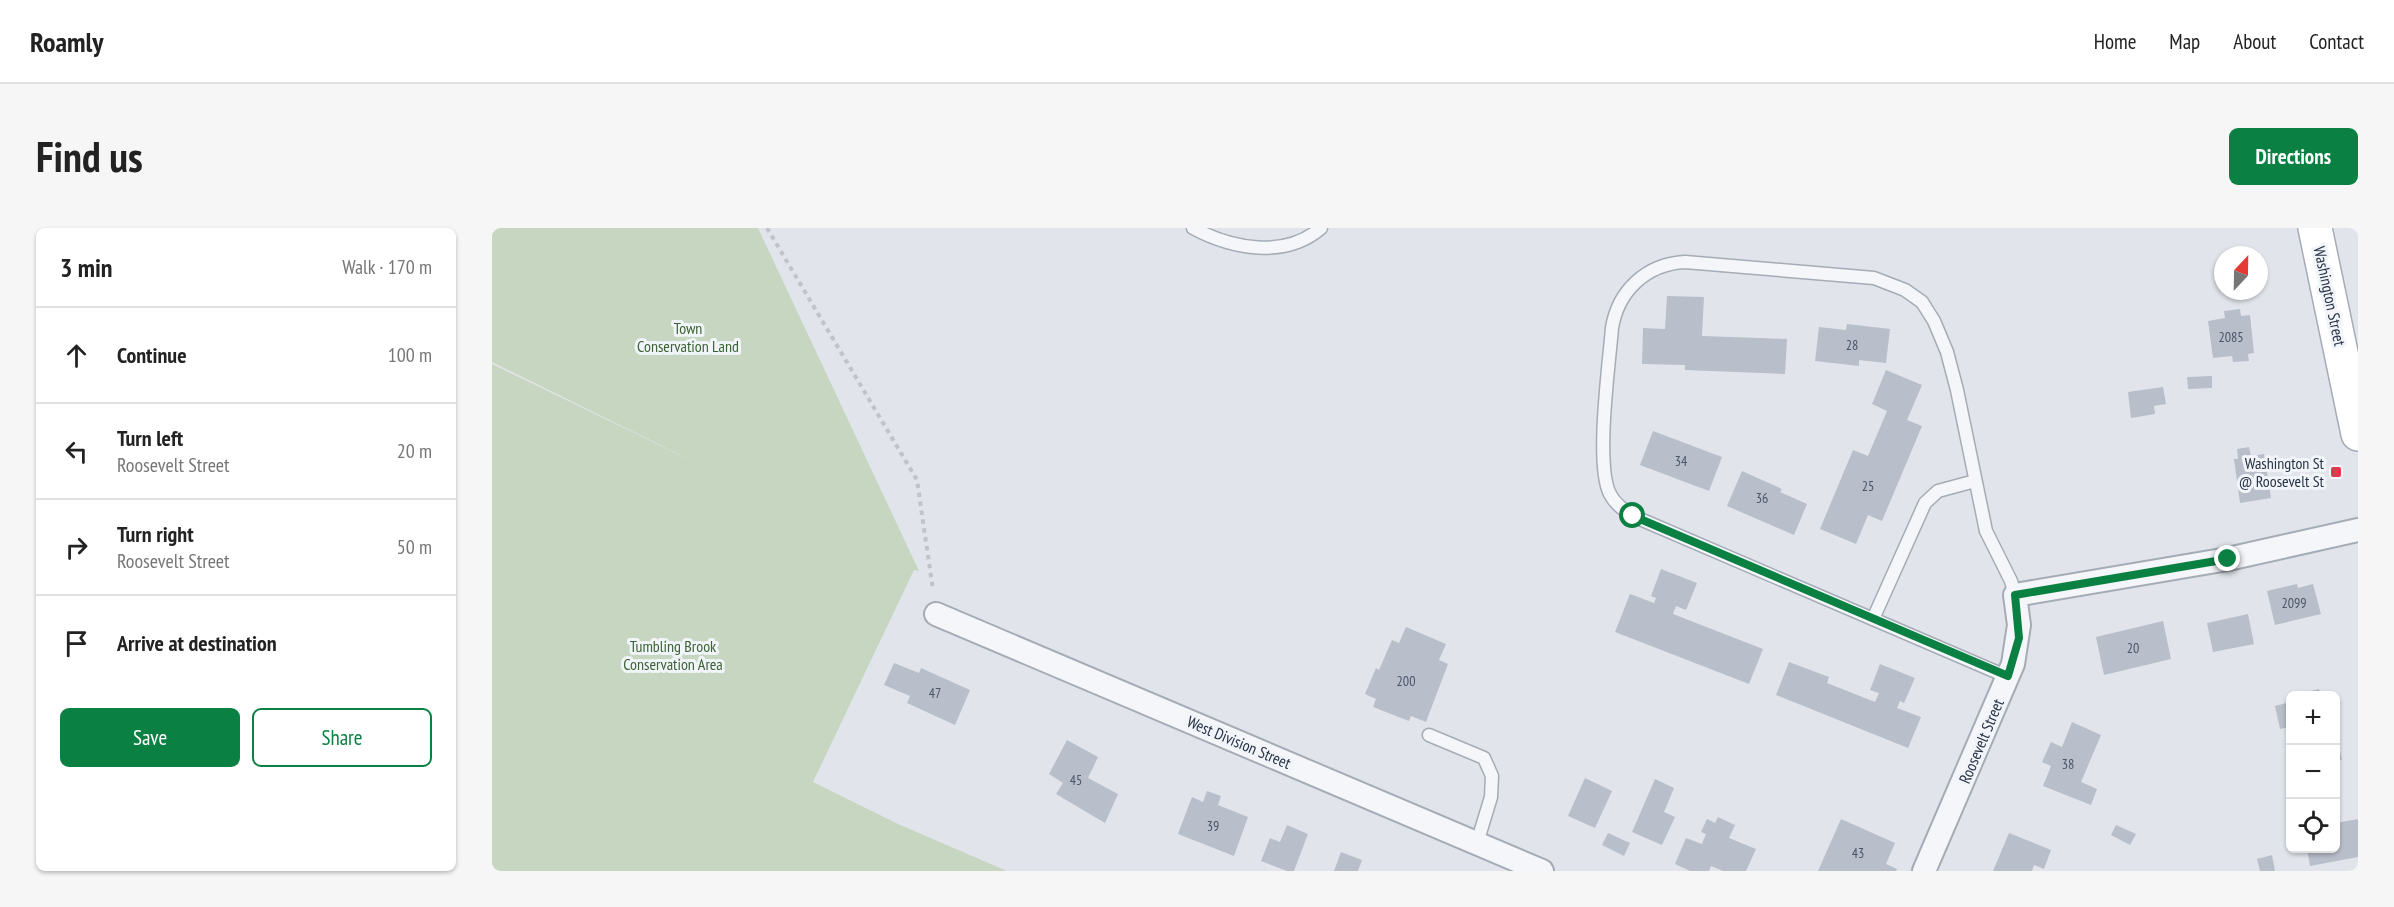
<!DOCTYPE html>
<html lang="en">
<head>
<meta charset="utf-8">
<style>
  :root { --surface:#fff; --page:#f6f6f6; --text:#222; --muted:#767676; --line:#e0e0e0; --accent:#0b8043 }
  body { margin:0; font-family:"PT Sans Narrow",sans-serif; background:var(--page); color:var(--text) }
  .controls { position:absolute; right:18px; bottom:18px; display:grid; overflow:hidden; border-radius:9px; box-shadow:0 2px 4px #0004 }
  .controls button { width:54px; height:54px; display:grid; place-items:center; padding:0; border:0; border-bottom:2px solid var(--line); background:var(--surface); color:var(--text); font:30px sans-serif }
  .compass { position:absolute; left:1722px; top:18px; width:54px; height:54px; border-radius:50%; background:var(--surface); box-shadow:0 2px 4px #0004; rotate:22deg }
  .stop { position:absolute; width:18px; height:18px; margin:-14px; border:4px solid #0b8043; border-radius:50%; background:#fff }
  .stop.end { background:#0b8043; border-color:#fff; box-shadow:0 2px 6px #0008 }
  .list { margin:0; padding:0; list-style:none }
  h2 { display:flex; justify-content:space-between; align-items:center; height:78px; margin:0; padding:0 24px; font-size:26px }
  h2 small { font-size:20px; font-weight:400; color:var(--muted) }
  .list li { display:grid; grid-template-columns:39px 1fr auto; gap:18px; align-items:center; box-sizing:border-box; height:96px; padding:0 24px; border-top:2px solid var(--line) }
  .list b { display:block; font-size:22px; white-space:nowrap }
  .list p { margin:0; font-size:20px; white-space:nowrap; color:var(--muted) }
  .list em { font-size:20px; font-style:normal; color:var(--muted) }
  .actions { display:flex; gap:12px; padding:18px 24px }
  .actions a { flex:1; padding:14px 0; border:2px solid var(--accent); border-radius:9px; text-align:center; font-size:21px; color:var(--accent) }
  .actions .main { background:var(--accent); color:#fff }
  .icon { flex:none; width:33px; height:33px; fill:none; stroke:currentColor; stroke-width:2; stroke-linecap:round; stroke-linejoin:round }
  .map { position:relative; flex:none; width:1866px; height:643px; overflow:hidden; border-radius:9px }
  header { display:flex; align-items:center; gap:36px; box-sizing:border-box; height:84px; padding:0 30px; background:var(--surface); border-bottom:2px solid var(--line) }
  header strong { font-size:28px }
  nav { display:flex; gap:33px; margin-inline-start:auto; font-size:21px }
  .intro { display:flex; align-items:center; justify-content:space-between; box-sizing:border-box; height:144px; padding:0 36px }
  h1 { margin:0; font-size:42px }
  .button { padding:15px 27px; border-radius:9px; background:var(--accent); color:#fff; font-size:21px; font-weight:700 }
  main { display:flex; gap:36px; padding:0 36px }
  aside { flex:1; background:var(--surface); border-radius:9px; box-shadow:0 2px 4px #0004 }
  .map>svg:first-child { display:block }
</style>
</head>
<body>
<header>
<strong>Roamly</strong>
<nav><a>Home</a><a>Map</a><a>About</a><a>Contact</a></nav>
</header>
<div class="intro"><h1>Find us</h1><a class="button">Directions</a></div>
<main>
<aside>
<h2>3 min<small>Walk · 170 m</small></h2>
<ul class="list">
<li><svg class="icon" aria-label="ahead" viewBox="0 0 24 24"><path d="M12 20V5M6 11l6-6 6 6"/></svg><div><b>Continue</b></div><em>100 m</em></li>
<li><svg class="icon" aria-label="left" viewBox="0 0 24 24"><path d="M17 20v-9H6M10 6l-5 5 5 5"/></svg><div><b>Turn left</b><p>Roosevelt Street</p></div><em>20 m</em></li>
<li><svg class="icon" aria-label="right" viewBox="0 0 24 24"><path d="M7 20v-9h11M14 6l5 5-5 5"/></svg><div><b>Turn right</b><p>Roosevelt Street</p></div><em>50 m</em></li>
<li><svg class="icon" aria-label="arrive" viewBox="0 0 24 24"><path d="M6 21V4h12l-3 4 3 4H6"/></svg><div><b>Arrive at destination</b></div></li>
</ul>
<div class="actions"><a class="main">Save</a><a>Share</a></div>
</aside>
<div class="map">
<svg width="1866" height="643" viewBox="0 0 1866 643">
  <rect width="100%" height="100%" fill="#e1e5eb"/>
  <polygon fill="#c6d6c1" points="0,0 266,0 427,343 422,342 321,554 406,596 515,643 0,643 0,136 221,243 0,134"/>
  <g fill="#b8beca">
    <polygon points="1175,68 1212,69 1210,108 1295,111 1293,146 1193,142 1193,137 1150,136 1151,100 1173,101"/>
    <polygon points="1748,81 1749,88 1758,87 1762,125 1756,126 1757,133 1741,134 1740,128 1721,130 1716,93 1733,90 1732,83"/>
    <polygon points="1355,96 1398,101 1394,135 1367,132 1367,138 1323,133 1327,99 1354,102"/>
    <polygon points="1394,142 1430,157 1415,192 1430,198 1390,293 1376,287 1364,316 1328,301 1361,222 1376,228 1395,183 1380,176"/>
    <polygon points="1720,148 1720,160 1696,161 1695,149"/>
    <polygon points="1671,159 1674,176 1662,178 1663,186 1639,190 1636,164"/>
    <polygon points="1161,203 1230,229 1217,263 1148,237"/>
    <polygon points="1757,219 1759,228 1772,226 1779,270 1748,275 1742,231 1746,231 1745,221"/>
    <polygon points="1250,243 1290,261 1288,264 1315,276 1302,307 1235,278"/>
    <polygon points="1169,341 1205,355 1194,382 1184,378 1181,386 1271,421 1257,456 1123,404 1138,366 1162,375 1164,370 1159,368"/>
    <polygon points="1805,356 1806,360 1821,356 1829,386 1783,397 1775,363"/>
    <polygon points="1756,386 1762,416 1721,424 1715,395"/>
    <polygon points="1671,393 1679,431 1612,447 1604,409"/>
    <polygon points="914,399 954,416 947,432 956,436 934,494 919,488 917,493 881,479 884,471 873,466 884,440 887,442 900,412 907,415"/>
    <polygon points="1297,434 1337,449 1335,455 1383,474 1387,465 1378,462 1388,436 1423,450 1412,475 1408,473 1405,480 1429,489 1416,520 1284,467"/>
    <polygon points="402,435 427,445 429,440 478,462 463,497 415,475 418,468 392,457"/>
    <polygon points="1827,461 1829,467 1801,467"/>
    <polygon points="1798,474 1798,499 1788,501 1783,478"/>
    <polygon points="1580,494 1609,507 1589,554 1605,561 1599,577 1551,558 1559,538 1550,534 1559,514 1570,519"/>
    <polygon points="1844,507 1850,532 1844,533"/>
    <polygon points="575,512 606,529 596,550 626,566 613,595 564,566 571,555 557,546"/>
    <polygon points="1093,550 1120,563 1103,600 1076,588"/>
    <polygon points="1163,551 1182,560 1172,584 1183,589 1170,617 1140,604"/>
    <polygon points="715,563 729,568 726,577 756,589 742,628 686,606 700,569 711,574"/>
    <polygon points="1226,589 1243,597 1237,610 1264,621 1254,643 1231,643 1219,638 1217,643 1198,643 1183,636 1194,610 1210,616 1214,606 1209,604 1215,591 1223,595"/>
    <polygon points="1349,591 1403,615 1394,636 1405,641 1404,643 1326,643"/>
    <polygon points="1866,591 1866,629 1818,638 1815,620 1844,620 1844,595"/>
    <polygon points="795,597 816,606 802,643 795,643 769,633 778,610 788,614"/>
    <polygon points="1624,597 1644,606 1638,617 1619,607"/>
    <polygon points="1116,605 1138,615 1132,628 1110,617"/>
    <polygon points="1517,605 1559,622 1552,641 1542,637 1540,643 1501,643"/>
    <polygon points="849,624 870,632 866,643 842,643"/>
    <polygon points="1780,627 1783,643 1768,643 1765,631"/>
  </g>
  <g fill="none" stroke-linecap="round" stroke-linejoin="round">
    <defs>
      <g id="lane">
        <path d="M701 0C740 21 793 31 829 0"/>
        <polyline points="1381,391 1433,275 1446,263 1483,253"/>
        <path d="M1516 449 1141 288C1131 282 1123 276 1118 266 1103 237 1117 137 1120 100 1126 63 1154 36 1193 34L1382 50 1413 62 1430 74 1442 93 1455 124 1465 162 1494 303 1519 353 1523 367"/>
        <polyline points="937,507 992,530 1000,548 999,569 985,615"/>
      </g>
      <g id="street">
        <polyline points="444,386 1050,643"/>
        <polyline points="1432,643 1521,436 1527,397 1523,367 1736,331 1866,302"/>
      </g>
      <polyline id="secondary" points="1823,0 1866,206"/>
    </defs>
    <use href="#lane" stroke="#a5acb6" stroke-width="15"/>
    <use href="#street" stroke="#a5acb6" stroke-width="26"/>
    <use href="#secondary" stroke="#a5acb6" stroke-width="36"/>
    <polyline stroke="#bfc3ca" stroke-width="4" stroke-dasharray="4.5 4.5" stroke-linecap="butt" points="275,0 425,252 441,362"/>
    <use href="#lane" stroke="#f4f6f9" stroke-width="12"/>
    <use href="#street" stroke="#f4f6f9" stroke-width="22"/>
    <use href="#secondary" stroke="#fff" stroke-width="33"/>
  </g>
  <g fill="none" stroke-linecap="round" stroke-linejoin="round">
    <polyline stroke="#0b8043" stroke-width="8" points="1141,288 1516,448 1527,410 1523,367 1736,331"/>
  </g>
  <rect fill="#dd3a50" stroke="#f1f4f8" stroke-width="2" x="1838" y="238" width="12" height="12" rx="3"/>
  <g text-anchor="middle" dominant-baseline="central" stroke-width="6" stroke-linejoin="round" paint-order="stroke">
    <g font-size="14" fill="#4b5566">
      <text x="1739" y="109">2085</text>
      <text x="1360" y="117">28</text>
      <text x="1189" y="233">34</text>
      <text x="1376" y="258">25</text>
      <text x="1270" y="270">36</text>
      <text x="1802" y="375">2099</text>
      <text x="1641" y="420">20</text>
      <text x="914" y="453">200</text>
      <text x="443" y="465">47</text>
      <text x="1576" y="536">38</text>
      <text x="584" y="552">45</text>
      <text x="721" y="598">39</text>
      <text x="1366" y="625">43</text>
    </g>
    <g font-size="16" fill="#273245" stroke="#f1f4f8">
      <text transform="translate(1838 68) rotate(78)">Washington Street</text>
      <text transform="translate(1489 513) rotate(-67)">Roosevelt Street</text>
      <text transform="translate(747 514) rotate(23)">West Division Street</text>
    </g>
    <g font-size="16" fill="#3b6233" stroke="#f1f4f8">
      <text x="196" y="100">Town<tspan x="196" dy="18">Conservation Land</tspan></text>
      <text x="181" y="418">Tumbling Brook<tspan x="181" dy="18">Conservation Area</tspan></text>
    </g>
    <g font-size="16" fill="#273245" stroke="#f1f4f8" text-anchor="end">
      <text x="1832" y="235">Washington St<tspan x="1832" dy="18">@ Roosevelt St</tspan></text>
    </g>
  </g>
</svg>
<div class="controls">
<button>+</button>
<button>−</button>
<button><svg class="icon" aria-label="locate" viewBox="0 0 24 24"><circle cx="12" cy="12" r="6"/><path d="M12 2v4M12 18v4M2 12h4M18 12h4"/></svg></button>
</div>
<svg class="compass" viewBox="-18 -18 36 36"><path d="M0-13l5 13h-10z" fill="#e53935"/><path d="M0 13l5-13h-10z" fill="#767676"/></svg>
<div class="stop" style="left:1141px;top:288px"></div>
<div class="stop end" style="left:1736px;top:331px"></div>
</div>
</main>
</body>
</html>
